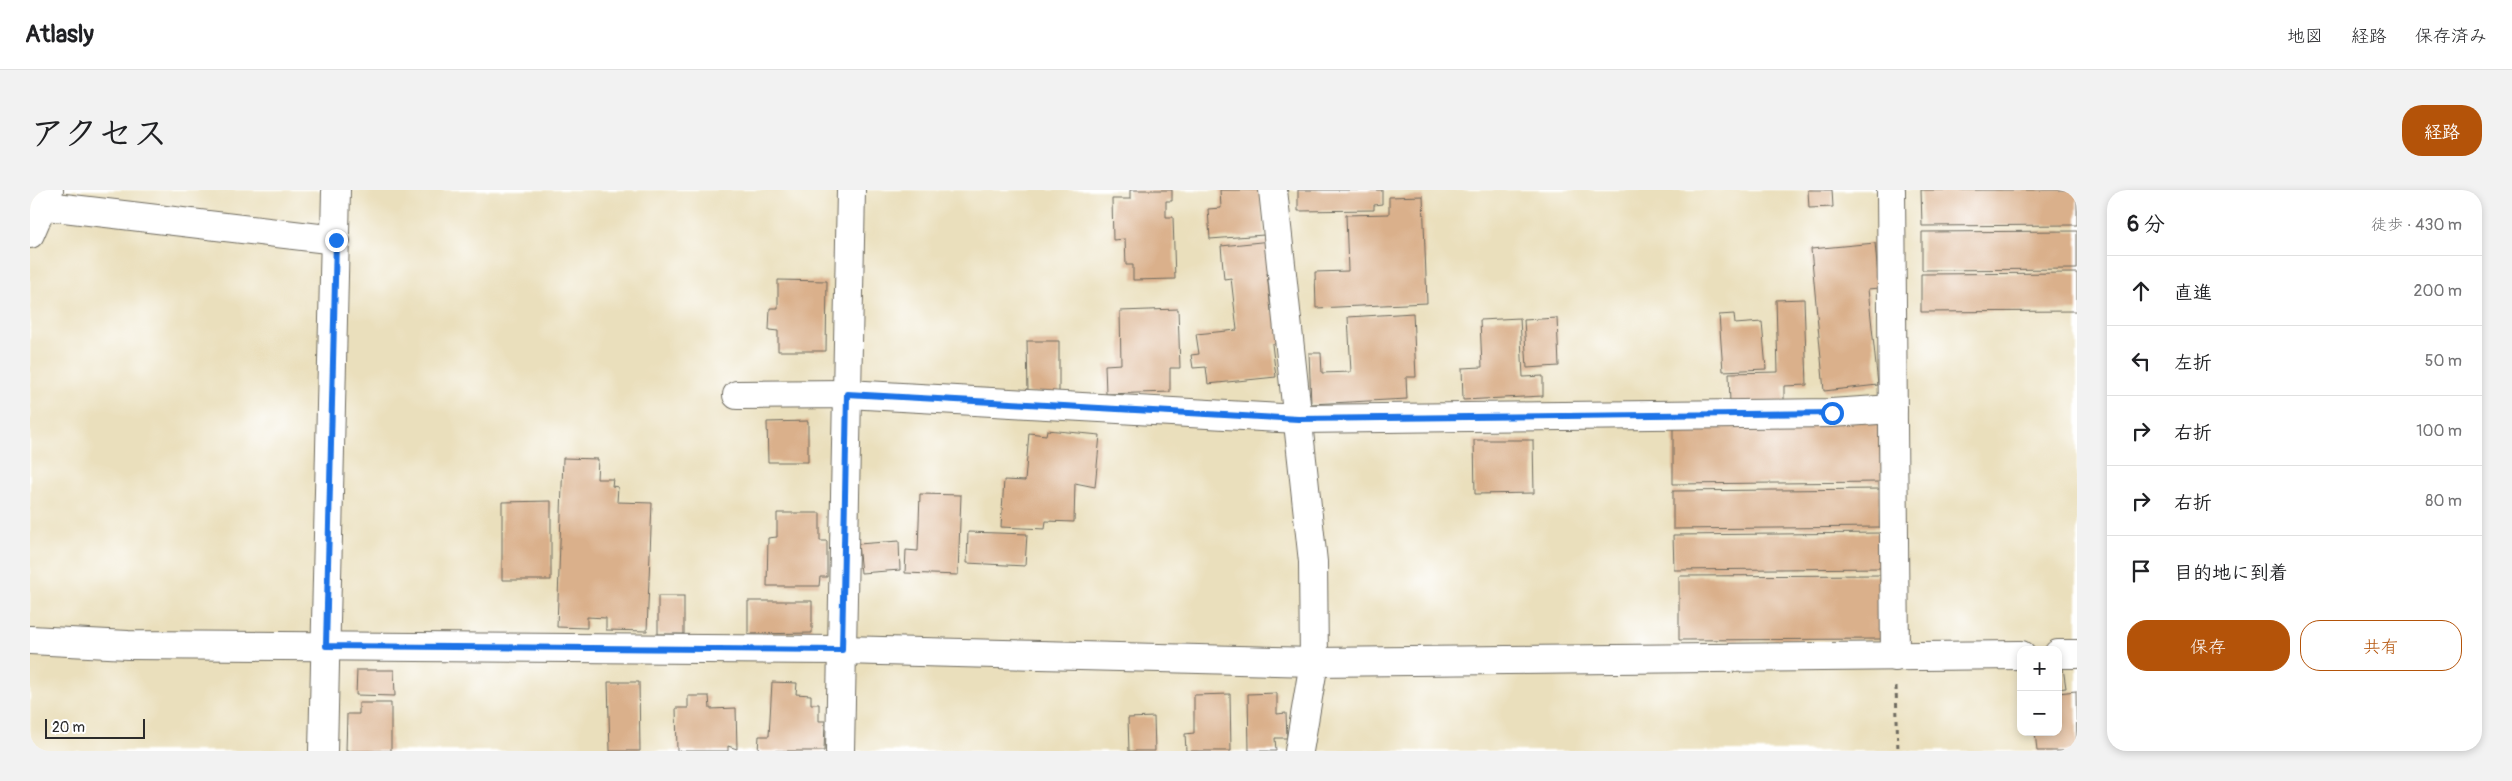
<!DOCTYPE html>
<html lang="ja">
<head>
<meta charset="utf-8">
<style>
  :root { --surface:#fff; --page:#f2f2f2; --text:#202124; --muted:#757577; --line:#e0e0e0; --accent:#b45309 }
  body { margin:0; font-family:Pangolin,"Klee One",sans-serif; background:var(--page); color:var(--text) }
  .controls { position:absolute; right:15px; bottom:15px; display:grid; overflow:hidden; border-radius:10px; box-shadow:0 2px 8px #0003 }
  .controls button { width:45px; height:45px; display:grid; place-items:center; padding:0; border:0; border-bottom:1px solid var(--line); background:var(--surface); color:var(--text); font:25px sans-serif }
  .scale { position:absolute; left:15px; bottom:12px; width:100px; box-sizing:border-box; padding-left:5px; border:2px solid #2b2b2b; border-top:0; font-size:14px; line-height:18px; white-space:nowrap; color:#2b2b2b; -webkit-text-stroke:4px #fff; paint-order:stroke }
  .stop { position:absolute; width:15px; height:15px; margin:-11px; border:4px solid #1a73e8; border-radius:50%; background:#fff }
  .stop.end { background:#1a73e8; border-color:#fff; box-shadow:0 1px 5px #0008 }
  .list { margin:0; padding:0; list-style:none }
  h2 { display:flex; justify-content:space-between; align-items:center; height:65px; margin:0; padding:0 20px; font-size:21px }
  h2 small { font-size:16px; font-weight:400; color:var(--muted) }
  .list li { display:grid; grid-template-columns:32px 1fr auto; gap:15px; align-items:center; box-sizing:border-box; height:70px; padding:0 20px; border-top:1px solid var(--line) }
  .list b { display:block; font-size:19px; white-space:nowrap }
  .list em { font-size:16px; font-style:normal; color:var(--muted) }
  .actions { display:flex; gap:10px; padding:15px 20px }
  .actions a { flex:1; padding:11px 0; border:1px solid var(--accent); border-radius:20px; text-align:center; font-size:18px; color:var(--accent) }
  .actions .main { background:var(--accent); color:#fff }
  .icon { flex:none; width:28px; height:28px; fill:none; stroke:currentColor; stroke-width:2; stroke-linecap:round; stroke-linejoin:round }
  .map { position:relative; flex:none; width:2047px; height:561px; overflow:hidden; border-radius:20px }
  header { display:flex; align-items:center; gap:30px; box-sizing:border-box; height:70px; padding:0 25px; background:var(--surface); border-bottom:1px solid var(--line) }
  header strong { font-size:24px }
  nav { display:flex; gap:28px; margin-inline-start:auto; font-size:18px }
  .intro { display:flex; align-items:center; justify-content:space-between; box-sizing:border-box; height:120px; padding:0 30px }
  h1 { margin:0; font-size:35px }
  .button { padding:12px 22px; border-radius:20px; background:var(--accent); color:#fff; font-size:18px; font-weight:700 }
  main { display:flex; gap:30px; padding:0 30px }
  aside { flex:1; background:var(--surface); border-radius:20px; box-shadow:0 2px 8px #0003 }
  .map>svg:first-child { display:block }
</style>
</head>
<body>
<header>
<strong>Atlasly</strong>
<nav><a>地図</a><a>経路</a><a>保存済み</a></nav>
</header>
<div class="intro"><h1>アクセス</h1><a class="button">経路</a></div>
<main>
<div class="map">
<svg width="2047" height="561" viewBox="0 0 2047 561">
  <rect width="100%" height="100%" fill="#fff"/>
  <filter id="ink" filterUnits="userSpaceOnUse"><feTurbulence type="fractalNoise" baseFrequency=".02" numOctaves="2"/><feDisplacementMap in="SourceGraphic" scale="10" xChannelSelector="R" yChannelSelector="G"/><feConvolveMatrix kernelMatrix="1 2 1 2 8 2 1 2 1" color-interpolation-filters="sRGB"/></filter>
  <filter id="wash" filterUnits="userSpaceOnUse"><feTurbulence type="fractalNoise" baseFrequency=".0096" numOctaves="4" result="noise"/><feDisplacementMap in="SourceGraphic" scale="20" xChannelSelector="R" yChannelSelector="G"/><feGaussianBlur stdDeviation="1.12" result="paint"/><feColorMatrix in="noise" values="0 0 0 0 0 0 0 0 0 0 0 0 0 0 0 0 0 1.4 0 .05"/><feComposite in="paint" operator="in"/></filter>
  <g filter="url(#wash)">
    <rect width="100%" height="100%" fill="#eadfbc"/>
    <g id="blocks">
      <g fill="#dab08b">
        <polygon points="1100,0 1142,0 1142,11 1136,11 1136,27 1143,27 1145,89 1103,90 1103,75 1096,75 1095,49 1083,50 1082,9 1100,9"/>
        <polygon points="1190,0 1230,0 1234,45 1180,49 1178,19 1191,18"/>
        <polygon points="1268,0 1352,0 1352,14 1344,15 1344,20 1268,21"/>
        <polygon points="1778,0 1802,0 1803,17 1779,18"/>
        <polygon points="1891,0 2047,0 2047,35 1892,36"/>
        <polygon points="1393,6 1397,113 1286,118 1285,82 1318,81 1316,25 1359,24 1359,7"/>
        <polygon points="2047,41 2047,79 1892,80 1892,42"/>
        <polygon points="1241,51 1244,82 1237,83 1241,122 1248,120 1252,153 1242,154 1246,187 1178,194 1176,177 1163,178 1161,165 1169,164 1166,144 1207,140 1201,88 1194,89 1191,56"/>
        <polygon points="1845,53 1849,98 1838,99 1848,195 1794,201 1781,59"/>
        <polygon points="2047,83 2047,121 1891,122 1891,84"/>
        <polygon points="748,90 797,91 796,161 748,161 748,141 739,140 740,118 748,118"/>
        <polygon points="1774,109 1777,195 1754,196 1754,212 1700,214 1699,183 1748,182 1746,110"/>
        <polygon points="1148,119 1150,178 1140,178 1140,202 1076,204 1075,175 1091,174 1090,121"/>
        <polygon points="1383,123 1386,187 1376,187 1377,209 1281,214 1279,163 1291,163 1292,183 1321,182 1318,127"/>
        <polygon points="1704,124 1705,134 1732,132 1736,179 1693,181 1689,125"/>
        <polygon points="1490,128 1493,187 1513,186 1513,206 1433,210 1432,178 1452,177 1450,130"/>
        <polygon points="1527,128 1529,176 1497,178 1494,130"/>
        <polygon points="997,151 1029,151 1029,203 998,203"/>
        <polygon points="778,231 778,272 738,272 737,232"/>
        <polygon points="1851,231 1852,292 1643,294 1643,233"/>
        <polygon points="1017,240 1070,245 1065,297 1045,293 1044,332 1016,331 1015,339 971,337 974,290 995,291 999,243 1016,245"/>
        <polygon points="1444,250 1503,250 1504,303 1445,304"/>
        <polygon points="533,268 568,269 567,289 583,289 582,296 588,297 587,312 622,313 617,441 576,440 576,428 557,427 557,438 527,437"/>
        <polygon points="1850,299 1850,337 1643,339 1643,301"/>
        <polygon points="890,304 931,305 928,385 875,383 876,360 888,361"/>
        <polygon points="521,311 521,390 472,390 472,312"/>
        <polygon points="747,323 790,323 790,351 797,351 797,387 790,387 789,396 737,396 738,348 747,347"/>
        <polygon points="938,342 997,344 995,376 937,373"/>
        <polygon points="1852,343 1852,378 1644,380 1643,345"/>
        <polygon points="869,351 870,380 831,383 828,354"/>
        <polygon points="1853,385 1853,449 1649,450 1649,386"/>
        <rect x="628" y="406" width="26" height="38"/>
        <polygon points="718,411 782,411 782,443 718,444"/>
        <polygon points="2033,478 2036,498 2028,499 2028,479"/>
        <polygon points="327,480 364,480 365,506 326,505"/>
        <polygon points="578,492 609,492 610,561 580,561"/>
        <polygon points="742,492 767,493 766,504 781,505 781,514 789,514 789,531 795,531 794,561 728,561 729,546 739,546"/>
        <polygon points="2046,501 2047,561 2007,561 2005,542 2028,542 2028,503"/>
        <polygon points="1247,503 1247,524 1256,523 1257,548 1245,548 1246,561 1219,561 1218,504"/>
        <polygon points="1200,504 1201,561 1156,561 1155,544 1164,543 1164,505"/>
        <polygon points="658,506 679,506 680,519 706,518 707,559 698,556 698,561 647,561 646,518 658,518"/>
        <polygon points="329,513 361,513 361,561 316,561 317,524 329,524"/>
        <polygon points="1124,527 1125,561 1099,561 1098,528"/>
      </g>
    </g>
  </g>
  <g filter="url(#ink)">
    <use href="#blocks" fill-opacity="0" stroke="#6e6a5e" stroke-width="1"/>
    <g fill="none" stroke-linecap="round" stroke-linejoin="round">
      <defs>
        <g id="minor">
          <polyline points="1243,0 1283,372 1284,472 1269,561"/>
          <polyline points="1861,0 1865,467"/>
          <polyline points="0,14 306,50"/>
          <polyline points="0,44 19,0"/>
          <polyline points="707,205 817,204 1268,229 1801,223 1863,219"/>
          <polyline points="0,450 98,455 812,460 1284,472 1991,465"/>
          <polyline points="2028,464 2047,464"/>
          <polyline points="293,561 306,0"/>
          <polyline points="810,561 821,0"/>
        </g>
      </defs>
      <use href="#minor" stroke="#6e6a5e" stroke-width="30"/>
      <polyline stroke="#6e6a5e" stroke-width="3" stroke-dasharray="4 4" stroke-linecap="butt" points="1866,497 1868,561"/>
      <use href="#minor" stroke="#fff" stroke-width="28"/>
    </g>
  </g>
  <g fill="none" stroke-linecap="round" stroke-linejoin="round" filter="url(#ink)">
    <polyline stroke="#1a73e8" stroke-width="6" points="306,50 296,456 812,460 817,204 1268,229 1802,223"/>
  </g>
</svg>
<div class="controls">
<button>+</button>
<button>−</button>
</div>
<div class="scale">20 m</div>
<div class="stop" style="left:1802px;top:223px"></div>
<div class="stop end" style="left:306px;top:50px"></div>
</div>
<aside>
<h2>6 分<small>徒歩 · 430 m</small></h2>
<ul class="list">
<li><svg class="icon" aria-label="ahead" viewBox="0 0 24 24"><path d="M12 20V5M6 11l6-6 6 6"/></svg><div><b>直進</b></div><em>200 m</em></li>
<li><svg class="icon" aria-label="left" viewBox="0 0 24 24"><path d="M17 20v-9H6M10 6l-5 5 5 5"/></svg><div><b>左折</b></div><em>50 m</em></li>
<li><svg class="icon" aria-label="right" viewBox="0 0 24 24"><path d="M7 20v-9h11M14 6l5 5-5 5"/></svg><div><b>右折</b></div><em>100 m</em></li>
<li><svg class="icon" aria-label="right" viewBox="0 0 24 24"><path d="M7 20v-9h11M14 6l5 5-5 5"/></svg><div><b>右折</b></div><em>80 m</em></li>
<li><svg class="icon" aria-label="arrive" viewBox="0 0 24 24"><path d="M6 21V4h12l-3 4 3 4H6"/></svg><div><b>目的地に到着</b></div></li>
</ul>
<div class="actions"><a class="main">保存</a><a>共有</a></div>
</aside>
</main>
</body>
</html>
